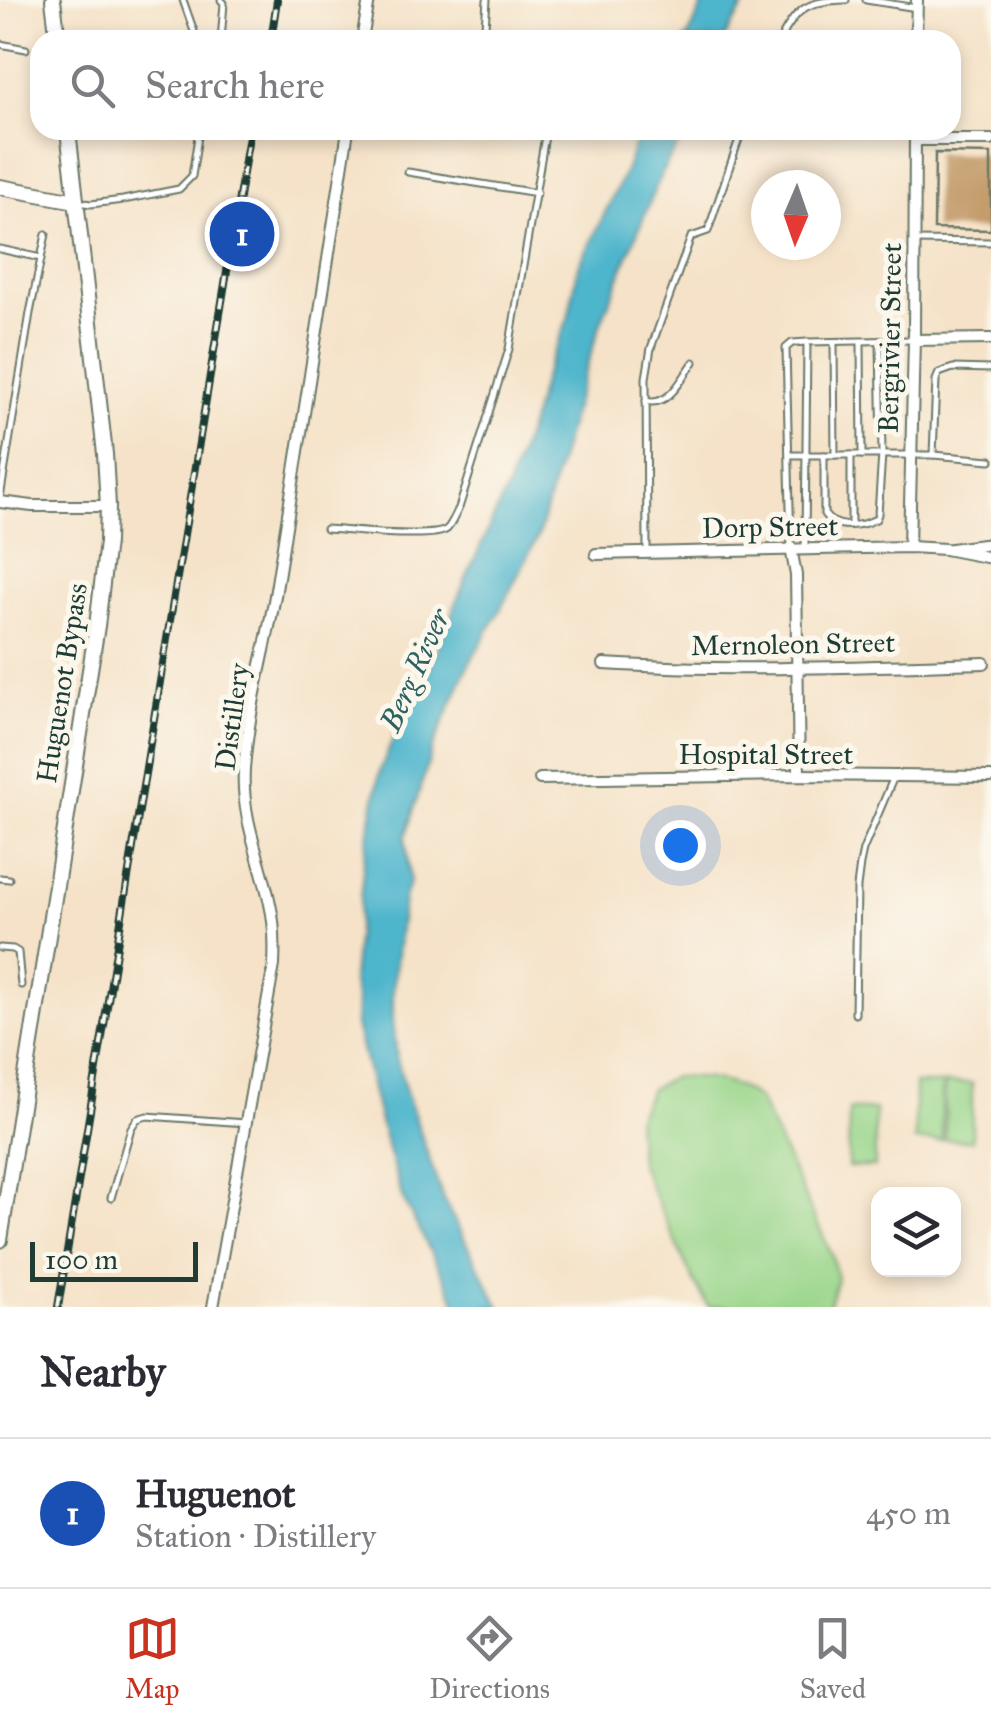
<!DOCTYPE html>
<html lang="en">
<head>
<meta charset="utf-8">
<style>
  :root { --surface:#fff; --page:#f7f7f7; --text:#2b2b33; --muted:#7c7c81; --line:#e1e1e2; --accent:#c8321e }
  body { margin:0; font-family:"IM FELL Great Primer",serif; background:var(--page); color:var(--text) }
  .controls { position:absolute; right:30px; bottom:30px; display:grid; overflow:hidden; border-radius:20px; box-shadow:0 5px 15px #0003 }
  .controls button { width:90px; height:90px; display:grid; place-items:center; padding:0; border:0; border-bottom:2px solid var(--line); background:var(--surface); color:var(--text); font:50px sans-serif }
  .compass { position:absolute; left:751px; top:170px; width:90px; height:90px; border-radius:50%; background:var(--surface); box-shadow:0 5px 15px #0003; rotate:182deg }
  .scale { position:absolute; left:30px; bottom:25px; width:168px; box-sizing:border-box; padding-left:10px; border:5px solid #1f3d34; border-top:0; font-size:28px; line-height:35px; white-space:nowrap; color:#1f3d34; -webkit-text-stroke:8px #fbf7ec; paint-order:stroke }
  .you { position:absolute; left:680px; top:845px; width:35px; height:35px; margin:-25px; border:8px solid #fff; border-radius:50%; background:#1a73e8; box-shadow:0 0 0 15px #1a73e833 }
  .badge { display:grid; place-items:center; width:65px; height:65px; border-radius:50%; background:var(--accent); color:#fff; font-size:32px; font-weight:700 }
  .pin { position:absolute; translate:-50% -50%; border:5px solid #fff; box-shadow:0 2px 10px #0006 }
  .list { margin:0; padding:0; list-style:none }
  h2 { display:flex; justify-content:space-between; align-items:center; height:130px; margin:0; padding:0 40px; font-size:42px }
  h2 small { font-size:32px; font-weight:400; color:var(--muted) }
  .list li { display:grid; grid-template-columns:65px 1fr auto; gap:30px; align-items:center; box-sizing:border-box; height:150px; padding:0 40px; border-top:2px solid var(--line) }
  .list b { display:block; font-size:38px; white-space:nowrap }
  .list p { margin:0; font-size:32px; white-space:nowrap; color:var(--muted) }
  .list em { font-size:32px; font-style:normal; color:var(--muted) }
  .icon { flex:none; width:55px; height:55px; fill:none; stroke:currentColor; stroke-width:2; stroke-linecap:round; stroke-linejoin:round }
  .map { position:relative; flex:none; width:991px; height:1307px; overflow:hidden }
  .search { position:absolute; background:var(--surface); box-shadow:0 5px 15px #0003; left:30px; right:30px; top:30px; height:110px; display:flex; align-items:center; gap:25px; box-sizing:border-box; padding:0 35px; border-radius:30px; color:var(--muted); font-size:38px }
  .sheet { height:280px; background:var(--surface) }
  nav { display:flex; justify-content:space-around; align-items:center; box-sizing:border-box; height:140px; border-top:2px solid var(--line); background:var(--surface); font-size:28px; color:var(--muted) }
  nav a { display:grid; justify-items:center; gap:5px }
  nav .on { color:var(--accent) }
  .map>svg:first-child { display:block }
</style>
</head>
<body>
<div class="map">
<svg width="991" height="1307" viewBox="0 0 991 1307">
  <rect width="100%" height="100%" fill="#fbf7ec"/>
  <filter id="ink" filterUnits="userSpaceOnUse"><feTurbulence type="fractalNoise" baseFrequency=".01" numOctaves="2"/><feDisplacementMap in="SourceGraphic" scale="20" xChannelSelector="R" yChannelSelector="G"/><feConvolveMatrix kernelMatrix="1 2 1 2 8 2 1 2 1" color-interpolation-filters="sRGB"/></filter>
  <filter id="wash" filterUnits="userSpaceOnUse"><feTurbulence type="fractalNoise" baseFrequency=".0048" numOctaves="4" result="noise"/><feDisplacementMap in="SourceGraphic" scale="40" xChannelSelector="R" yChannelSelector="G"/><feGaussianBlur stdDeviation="2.25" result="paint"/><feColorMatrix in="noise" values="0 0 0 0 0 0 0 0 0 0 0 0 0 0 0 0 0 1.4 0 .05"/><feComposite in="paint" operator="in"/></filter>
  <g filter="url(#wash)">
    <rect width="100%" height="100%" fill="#f5e2c8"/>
    <g fill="#99d58a" stroke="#5c895f" stroke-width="2.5">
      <path d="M674 1077C709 1078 729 1078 759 1099L832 1255 837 1279 828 1307H709L693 1280 639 1162 636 1119 651 1089Z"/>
      <rect x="945" y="1083" width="27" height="57"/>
      <rect x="915" y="1084" width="27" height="57"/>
      <polygon points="849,1110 875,1110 875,1167 848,1167"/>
    </g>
    <g fill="#4eb5cc" stroke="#367980" stroke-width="2.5">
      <polygon points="705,0 748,0 723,40 684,40 688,37"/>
      <polygon points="638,130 687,130 662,172 601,322 579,390 539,534 499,612 467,668 433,747 405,838 410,882 405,894 401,919 393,990 393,1021 397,1059 405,1088 443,1199 500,1307 459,1307 402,1197 381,1126 356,1025 357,1001 352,979 364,860 380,770 399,726 422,688 466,578 506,491 531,421 544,376 568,319 578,268 624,174 637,139"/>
    </g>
    <g id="blocks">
      <polygon fill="#c59d6d" points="935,153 991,154 991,230 934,229"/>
    </g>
  </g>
  <g filter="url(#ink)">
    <use href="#blocks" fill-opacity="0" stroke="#6a7768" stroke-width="2.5"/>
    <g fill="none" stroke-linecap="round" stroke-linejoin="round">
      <defs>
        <g id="service">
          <polyline points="183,0 197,40"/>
          <polyline points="221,0 224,3 221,40"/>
          <polyline points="866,0 917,8"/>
          <polyline points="484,40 487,0"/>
          <path d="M780 40C798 6 808 1 846 0"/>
          <polyline points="0,44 26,49"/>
          <polyline points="408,172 537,193"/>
          <polyline points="78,202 91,204 123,200 179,189 192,176 199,130"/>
          <polyline points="914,241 991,242"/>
          <polyline points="0,249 41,258"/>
          <polyline points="834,343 835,455"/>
          <polyline points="861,343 862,455"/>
          <path d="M646 401C669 408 682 378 694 362"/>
          <polyline points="789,455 933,455 991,460"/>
          <path d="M824 455V514C835 530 860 527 876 519L878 514 882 454 880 342"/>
          <polyline points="851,455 851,525"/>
          <polyline points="933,455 936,380 939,373 953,368 991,369"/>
          <polyline points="0,498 30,313 46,234"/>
          <path d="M326 529C347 530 434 540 447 529 452 524 456 513 459 508L509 349 546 130"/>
          <polyline points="791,548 786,348 792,343 807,342 911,340"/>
          <polyline points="805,548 807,342"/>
          <polyline points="647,552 646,378 651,348 691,237 708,231 742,130"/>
          <polyline points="0,878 9,879"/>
          <polyline points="0,948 13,949 18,952 21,985"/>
          <polyline points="855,1014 857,887 860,864 863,850 893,779"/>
          <polyline points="111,1198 131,1128 137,1119 147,1116 246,1123"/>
        </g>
        <g id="minor">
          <polyline points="362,40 369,0"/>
          <polyline points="916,40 917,0"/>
          <polyline points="915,140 991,140"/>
          <polyline points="914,340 991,339"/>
          <polyline points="0,502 32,506 108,506"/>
          <polyline points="909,547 914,340 915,130"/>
          <polyline points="791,548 796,575 799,775"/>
          <polyline points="951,549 991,544"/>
          <polyline points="596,554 909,547 945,549 991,558"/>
          <path d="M604 664C730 672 857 667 984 663"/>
          <polyline points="540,779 799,775 991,777"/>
          <path d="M213 1307 274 965C275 944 275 924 270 904 261 859 241 818 244 770 248 709 266 650 276 590 301 437 324 283 348 130"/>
        </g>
        <g id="secondary">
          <polyline points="53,0 58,40"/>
          <polyline points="0,187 76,201"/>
          <polyline points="0,1240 97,626 107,542 108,506 105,454 68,130"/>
        </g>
      </defs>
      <use href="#service" stroke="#6a7768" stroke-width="9"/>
      <use href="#minor" stroke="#6a7768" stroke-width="14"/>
      <use href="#secondary" stroke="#6a7768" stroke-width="18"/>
      <use href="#service" stroke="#fff" stroke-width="5"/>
      <use href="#minor" stroke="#fff" stroke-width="10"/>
      <use href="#secondary" stroke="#fff" stroke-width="14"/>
      <defs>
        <g id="rail">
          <polyline points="271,40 277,0"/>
          <polyline points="58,1307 250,130"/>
        </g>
      </defs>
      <use href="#rail" stroke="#1f3d34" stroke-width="8"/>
      <use href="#rail" stroke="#fbf7ec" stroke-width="4" stroke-dasharray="11" stroke-linecap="butt"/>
    </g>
  </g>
  <g text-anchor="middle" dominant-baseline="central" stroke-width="10" stroke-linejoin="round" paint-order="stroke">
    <g font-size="28" fill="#1f3d34" stroke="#fbf7ec">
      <text transform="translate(890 338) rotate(-89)">Bergrivier Street</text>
      <text transform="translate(770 527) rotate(-1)">Dorp Street</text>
      <text transform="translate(793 644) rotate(-1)">Mernoleon Street</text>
      <text transform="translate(62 683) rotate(-81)">Huguenot Bypass</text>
      <text transform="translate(232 717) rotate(-82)">Distillery</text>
      <text x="766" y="754">Hospital Street</text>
    </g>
    <g font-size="30" font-style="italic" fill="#2d6162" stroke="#fbf7ec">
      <text transform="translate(415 670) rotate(-66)">Berg River</text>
    </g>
  </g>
</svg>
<div class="controls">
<button><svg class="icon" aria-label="layers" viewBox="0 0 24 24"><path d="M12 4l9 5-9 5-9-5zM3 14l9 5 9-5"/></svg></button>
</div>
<svg class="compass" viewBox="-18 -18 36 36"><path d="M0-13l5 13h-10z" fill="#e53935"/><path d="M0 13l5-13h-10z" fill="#7c7c81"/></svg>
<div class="scale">100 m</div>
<div class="you"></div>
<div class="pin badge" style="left:242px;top:234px;background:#1a4fb4">1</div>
<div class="search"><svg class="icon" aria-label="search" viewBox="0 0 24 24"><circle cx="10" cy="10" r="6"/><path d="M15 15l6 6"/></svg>Search here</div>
</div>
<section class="sheet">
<h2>Nearby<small></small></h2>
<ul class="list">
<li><span class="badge" style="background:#1a4fb4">1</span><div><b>Huguenot</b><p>Station · Distillery</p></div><em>450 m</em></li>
</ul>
</section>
<nav>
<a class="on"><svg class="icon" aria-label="map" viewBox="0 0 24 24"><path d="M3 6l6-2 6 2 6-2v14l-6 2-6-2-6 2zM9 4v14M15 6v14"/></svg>Map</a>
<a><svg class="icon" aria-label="directions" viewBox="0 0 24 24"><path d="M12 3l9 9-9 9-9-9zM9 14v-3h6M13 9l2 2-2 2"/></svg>Directions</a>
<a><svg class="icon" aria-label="saved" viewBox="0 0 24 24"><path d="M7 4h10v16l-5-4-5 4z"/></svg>Saved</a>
</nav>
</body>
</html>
